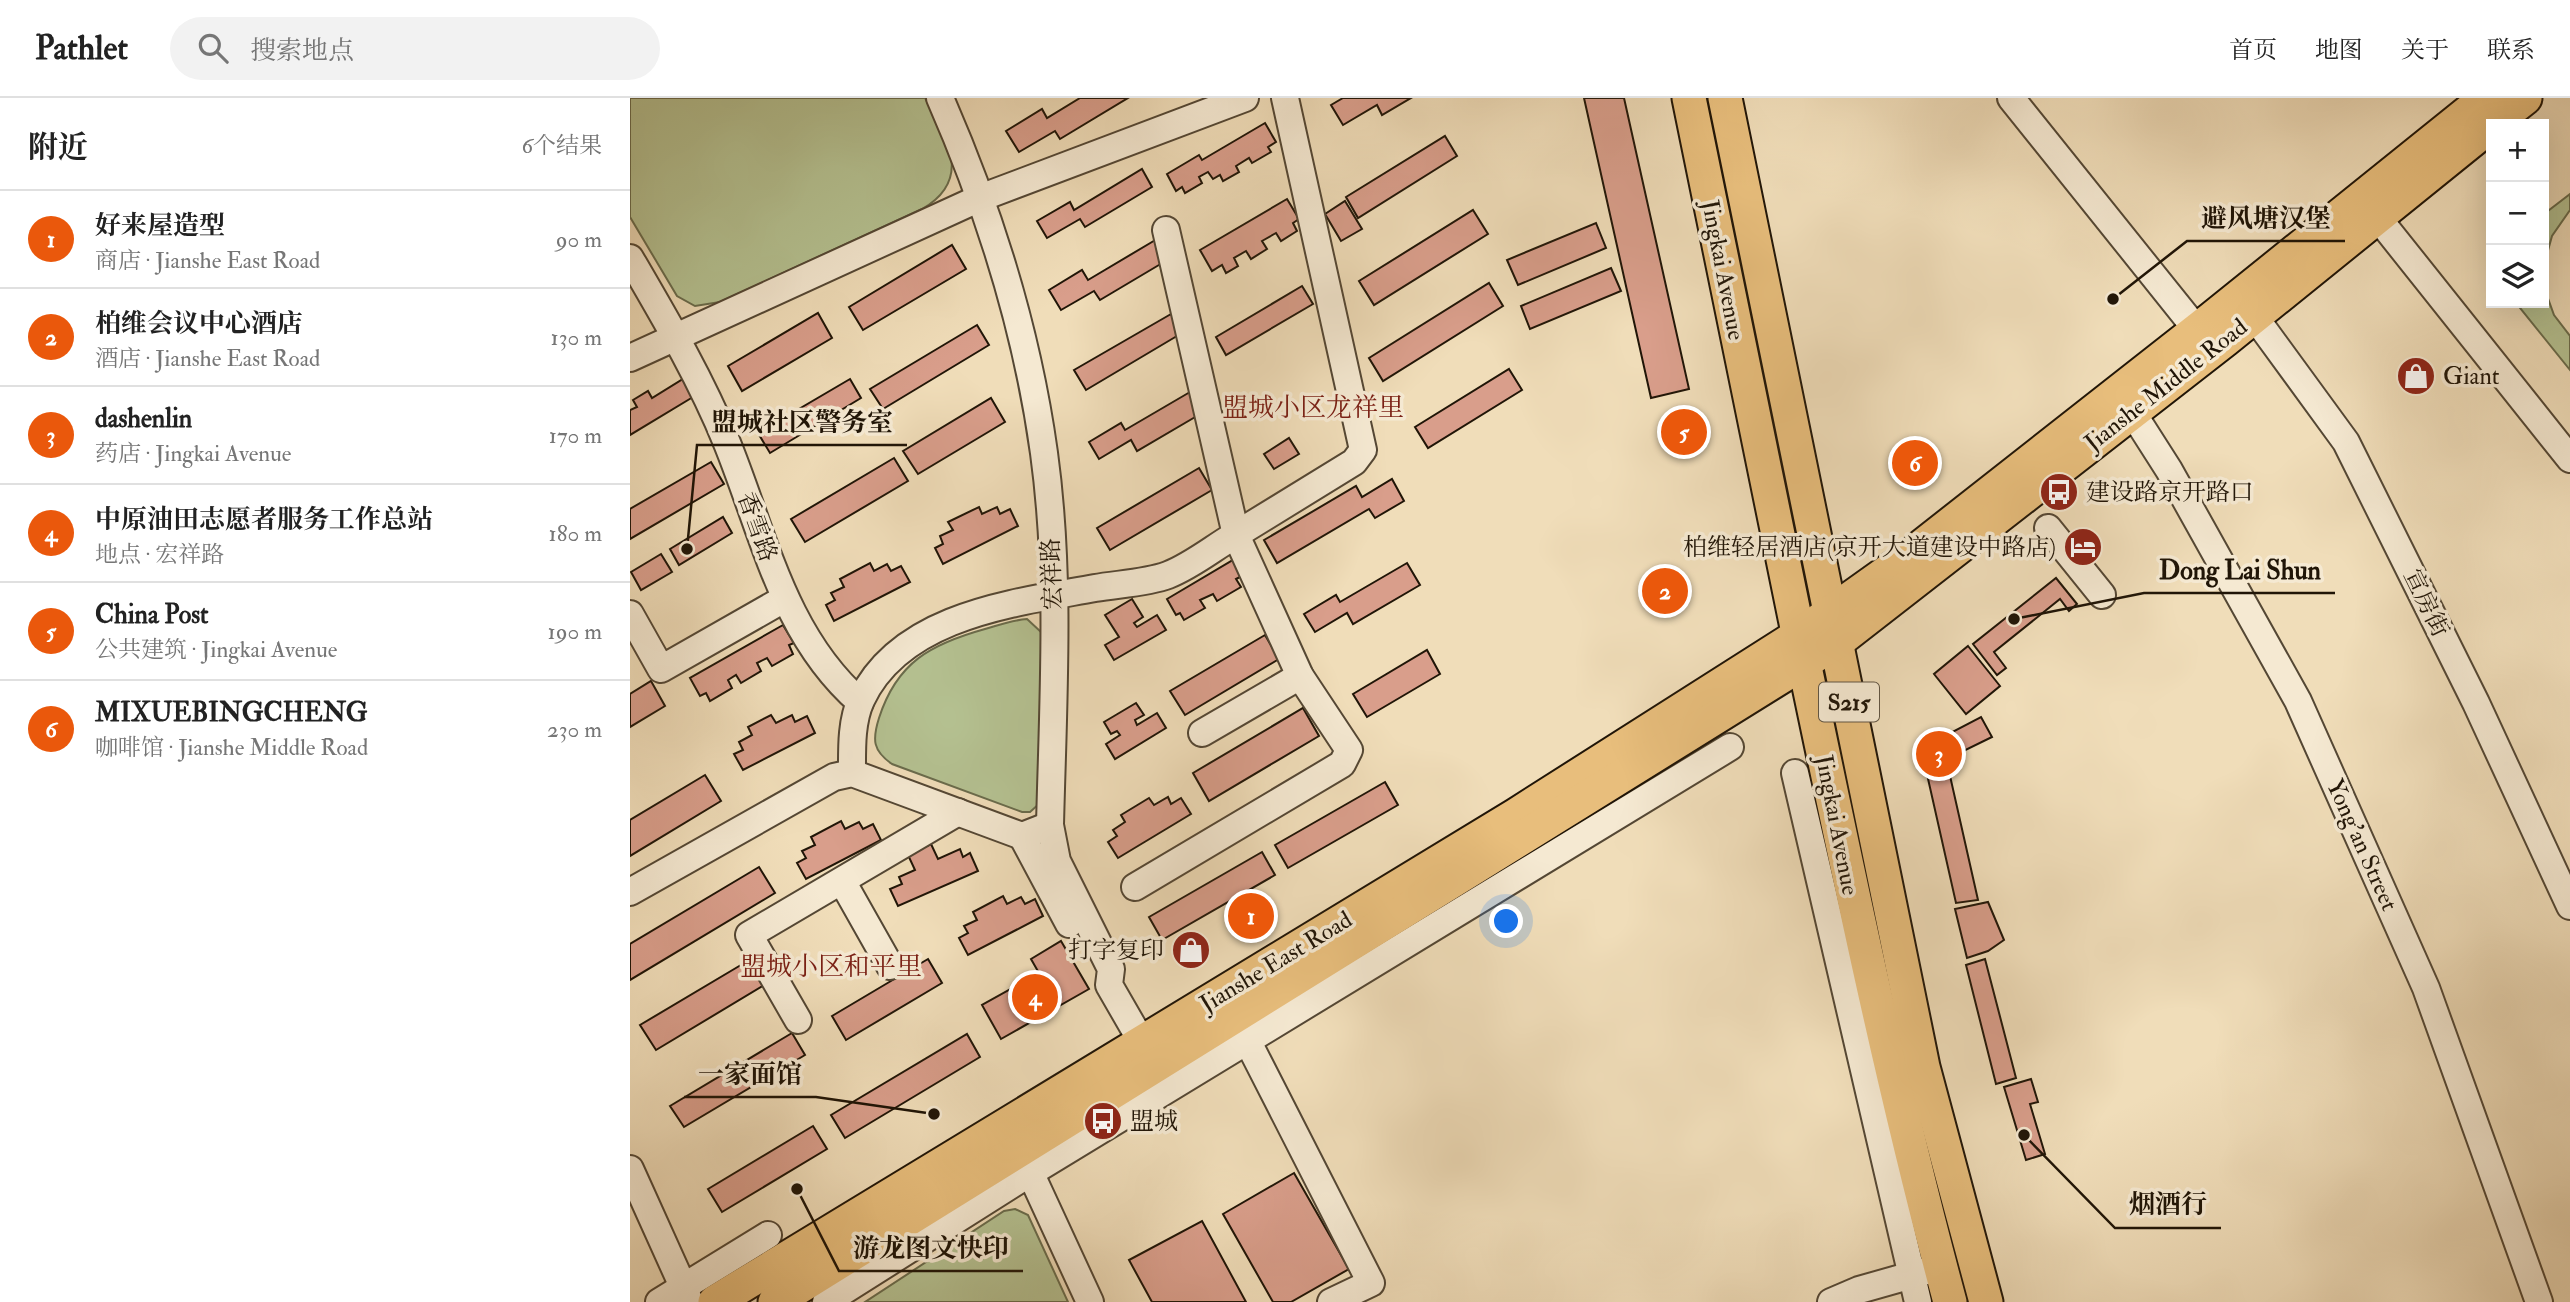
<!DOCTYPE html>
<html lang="zh">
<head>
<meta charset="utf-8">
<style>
  :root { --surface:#fff; --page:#f2f2f2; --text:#222; --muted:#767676; --line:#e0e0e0; --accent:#ea580c }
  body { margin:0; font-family:"IM FELL Double Pica","Noto Serif SC",serif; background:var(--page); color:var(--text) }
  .controls { position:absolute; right:21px; top:21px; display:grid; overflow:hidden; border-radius:0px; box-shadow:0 7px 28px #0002 }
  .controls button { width:63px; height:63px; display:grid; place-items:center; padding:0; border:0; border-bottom:2px solid var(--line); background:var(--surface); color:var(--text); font:35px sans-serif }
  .you { position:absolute; left:877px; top:824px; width:24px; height:24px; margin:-18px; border:5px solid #fff; border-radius:50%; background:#1a73e8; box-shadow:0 0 0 10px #1a73e833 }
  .badge { display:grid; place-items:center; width:46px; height:46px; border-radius:50%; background:var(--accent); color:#fff; font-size:23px; font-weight:700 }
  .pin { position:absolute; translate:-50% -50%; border:4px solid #fff; box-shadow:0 2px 7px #0006 }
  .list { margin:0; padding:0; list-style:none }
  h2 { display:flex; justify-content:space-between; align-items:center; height:91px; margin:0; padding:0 28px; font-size:30px }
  h2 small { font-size:23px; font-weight:400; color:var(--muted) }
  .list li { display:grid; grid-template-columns:46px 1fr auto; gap:21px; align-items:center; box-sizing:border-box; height:98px; padding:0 28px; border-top:2px solid var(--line) }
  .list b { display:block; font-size:26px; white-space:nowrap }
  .list p { margin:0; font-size:23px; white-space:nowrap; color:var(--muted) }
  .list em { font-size:23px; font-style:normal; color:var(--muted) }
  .icon { flex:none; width:38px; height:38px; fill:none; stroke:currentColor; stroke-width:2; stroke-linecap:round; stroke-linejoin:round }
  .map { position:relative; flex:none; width:1940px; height:1204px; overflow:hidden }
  header { display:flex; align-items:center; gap:42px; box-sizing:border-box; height:98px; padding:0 35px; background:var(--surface); border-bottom:2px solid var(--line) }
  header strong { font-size:33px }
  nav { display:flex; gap:38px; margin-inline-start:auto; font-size:24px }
  .search { width:490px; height:63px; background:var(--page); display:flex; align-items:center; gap:18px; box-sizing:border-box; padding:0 24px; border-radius:38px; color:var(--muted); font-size:26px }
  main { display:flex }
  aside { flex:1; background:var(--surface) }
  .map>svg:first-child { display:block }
</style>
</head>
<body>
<header>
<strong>Pathlet</strong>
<div class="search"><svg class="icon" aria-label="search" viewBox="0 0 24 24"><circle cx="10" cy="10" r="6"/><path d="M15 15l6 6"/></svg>搜索地点</div>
<nav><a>首页</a><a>地图</a><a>关于</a><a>联系</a></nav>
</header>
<main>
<aside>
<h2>附近<small>6个结果</small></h2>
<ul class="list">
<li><span class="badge">1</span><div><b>好来屋造型</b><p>商店 · Jianshe East Road</p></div><em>90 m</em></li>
<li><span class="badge">2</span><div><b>柏维会议中心酒店</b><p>酒店 · Jianshe East Road</p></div><em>130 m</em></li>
<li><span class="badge">3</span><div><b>dashenlin</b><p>药店 · Jingkai Avenue</p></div><em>170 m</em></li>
<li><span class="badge">4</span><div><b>中原油田志愿者服务工作总站</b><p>地点 · 宏祥路</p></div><em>180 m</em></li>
<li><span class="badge">5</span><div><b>China Post</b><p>公共建筑 · Jingkai Avenue</p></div><em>190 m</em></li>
<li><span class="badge">6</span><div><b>MIXUEBINGCHENG</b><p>咖啡馆 · Jianshe Middle Road</p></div><em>230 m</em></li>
</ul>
</aside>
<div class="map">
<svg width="1940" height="1204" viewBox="0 0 1940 1204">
  <rect width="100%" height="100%" fill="#f0ddb9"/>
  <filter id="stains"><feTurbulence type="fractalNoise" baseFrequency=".00286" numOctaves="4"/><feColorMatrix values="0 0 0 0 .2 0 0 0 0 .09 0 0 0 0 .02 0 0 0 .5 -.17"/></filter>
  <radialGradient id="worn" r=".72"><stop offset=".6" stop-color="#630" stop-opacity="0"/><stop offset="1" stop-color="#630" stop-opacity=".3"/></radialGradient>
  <g fill="#b5c292" stroke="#6a6c4c" stroke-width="2">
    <path d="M0 0H295C318 40 343 82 292 111L90 204 65 208 47 198 0 119Z"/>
    <polygon points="1940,96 1940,112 1922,138 1914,167 1915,192 1924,217 1940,238 1940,272 1886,205 1914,205 1914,116"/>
    <path d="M397 521 411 534 413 544 410 705 400 714H392L262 666C243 653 242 642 249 620 267 564 301 546 355 531 369 527 383 522 397 521Z"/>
    <polygon points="385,1111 398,1117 438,1204 235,1204 374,1113"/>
  </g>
  <g fill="#d99e8b" stroke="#201507" stroke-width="2">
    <polygon points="450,0 498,0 430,41 425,33 389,54 376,33 412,11 417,20"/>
    <polygon points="713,0 781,0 752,17 747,7 713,27 701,7"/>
    <polygon points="954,0 994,0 1059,291 1021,300"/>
    <polygon points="635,25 646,44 638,49 641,54 622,65 619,60 606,68 609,74 593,83 590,77 583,81 578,74 569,79 572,85 555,95 552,89 546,93 537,76 569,57 572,62"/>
    <polygon points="815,38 827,58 728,120 716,99"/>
    <polygon points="512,71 522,89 455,129 450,121 417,140 407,123 440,104 444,112"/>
    <polygon points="657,101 669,121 663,125 667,133 651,143 646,135 632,143 637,151 621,161 616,153 604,160 608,168 596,175 592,167 582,173 570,152"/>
    <polygon points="715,103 732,131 711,143 695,116"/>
    <polygon points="843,112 858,136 744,207 729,183"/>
    <polygon points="966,125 976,150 888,187 877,162"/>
    <polygon points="527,141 539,161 470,202 464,193 431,212 419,192 452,172 458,182"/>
    <polygon points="322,147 336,171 233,232 219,209"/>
    <polygon points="981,170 991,193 900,231 891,208"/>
    <polygon points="859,185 873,208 753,283 739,260"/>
    <polygon points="672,188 683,206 596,257 586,239"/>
    <polygon points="188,215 202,240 112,293 98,268"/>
    <polygon points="541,216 552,235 456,292 444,272"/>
    <polygon points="347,227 359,247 253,311 240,291"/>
    <polygon points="879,271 892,292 798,350 785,329"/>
    <polygon points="53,281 63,299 0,337 0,312 7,309 3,302 18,293 22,300"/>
    <polygon points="220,281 231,300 140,355 128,335"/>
    <polygon points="560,294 572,315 507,353 501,342 469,361 459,344 491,325 495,332"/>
    <polygon points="361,300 375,324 288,376 273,353"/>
    <polygon points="659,340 669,356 644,371 634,356"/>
    <polygon points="264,360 278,383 175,444 161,421"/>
    <polygon points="81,364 94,386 0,441 0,411"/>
    <polygon points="569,370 582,392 480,452 467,430"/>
    <polygon points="762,381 774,403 745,420 739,411 647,465 634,442 726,388 732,399"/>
    <polygon points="349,409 352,416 367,409 370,416 380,411 388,428 313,466 305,450 313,446 310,438 323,432 318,424"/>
    <polygon points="93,419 102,435 49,467 40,451"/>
    <polygon points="31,456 42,474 11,492 1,474"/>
    <polygon points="603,462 612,478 606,481 611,489 587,503 583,496 570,502 575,510 554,522 550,515 546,517 537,501"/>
    <polygon points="240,465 244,473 257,466 261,473 271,468 280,484 204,523 196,507 205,502 201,495 214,489 210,481"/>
    <polygon points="777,465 790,487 723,526 717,515 685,534 674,516 706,497 710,504"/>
    <polygon points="1426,480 1447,506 1439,513 1430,501 1364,554 1376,570 1367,577 1343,546"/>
    <polygon points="502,501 513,519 504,525 507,529 527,517 536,532 484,562 475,547 489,539 475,517"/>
    <polygon points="153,527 164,545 159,547 163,556 142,568 137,560 127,565 131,573 111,585 106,577 98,582 102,590 80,603 76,595 70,598 60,580"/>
    <polygon points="635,537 649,561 555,617 540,593"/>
    <polygon points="1338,548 1370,588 1336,616 1304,576"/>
    <polygon points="797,552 810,576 737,619 723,596"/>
    <polygon points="21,583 35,608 0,629 0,596"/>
    <polygon points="506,605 514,617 505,622 507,627 527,615 536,630 485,661 476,646 490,637 487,633 481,636 474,624"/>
    <polygon points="673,610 689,638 579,703 563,675"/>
    <polygon points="141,617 146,625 162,617 165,624 177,618 185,635 113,672 104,656 113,652 109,644 122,637 118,629"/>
    <polygon points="1351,619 1362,639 1323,658 1325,667 1318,669 1348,802 1326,805 1294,663 1296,652 1305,643"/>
    <polygon points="75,677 91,703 0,758 0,722"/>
    <polygon points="755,684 768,707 658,770 645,747"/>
    <polygon points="538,699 541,706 551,700 561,716 488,760 478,744 487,738 483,732 495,724 491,717 519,700 524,707"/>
    <polygon points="211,723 215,731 229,724 233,731 243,726 251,742 176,781 167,765 176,760 172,753 185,747 181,739"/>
    <polygon points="301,746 308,761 330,751 333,759 340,755 348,773 268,808 260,791 272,786 269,779 285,772 278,757"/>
    <polygon points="632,754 645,777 532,842 519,819"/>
    <polygon points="129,769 145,795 0,882 0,846"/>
    <polygon points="373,798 377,806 391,799 395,806 405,801 413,818 338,857 329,840 338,835 334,828 347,822 343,814"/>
    <polygon points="1358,804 1374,842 1358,853 1337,860 1325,811"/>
    <polygon points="431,843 459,891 371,941 352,907 409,875 401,861"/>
    <polygon points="121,861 136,886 26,952 10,927"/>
    <polygon points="298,861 312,885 216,942 202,918"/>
    <polygon points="1355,861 1386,980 1366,986 1336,867"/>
    <polygon points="162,935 175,957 54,1029 40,1008"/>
    <polygon points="337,936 350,959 215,1040 201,1017"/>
    <polygon points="1401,981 1408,1004 1400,1006 1415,1056 1396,1062 1374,989"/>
    <polygon points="183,1028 197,1051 92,1114 78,1091"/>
    <polygon points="664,1075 719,1171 661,1204 643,1204 593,1116"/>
    <polygon points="572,1123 616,1204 522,1204 499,1162"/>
  </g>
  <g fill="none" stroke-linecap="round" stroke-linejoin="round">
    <defs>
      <g id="minor">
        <path d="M310 0C360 114 397 232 414 355 431 478 423 603 420 727L427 763 481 871 479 887 513 946"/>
        <polyline points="1381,0 1567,232"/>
        <polyline points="1736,105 1940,361"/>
        <path d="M0 160C35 220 71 281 97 345 134 436 153 537 230 604"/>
        <polyline points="1624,218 1716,344 1846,605 1940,808"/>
        <polyline points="0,260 350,100 615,0"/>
        <polyline points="1502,314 1539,372 1668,603 1796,890 1909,1204"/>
        <polyline points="1418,430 1472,497"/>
        <polyline points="0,516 31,571 154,501"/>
        <polyline points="572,635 670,578"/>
        <path d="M222 675C222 651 221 624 231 602 271 517 384 505 465 490 488 486 517 485 538 477 561 468 582 451 602 439 643 414 684 389 724 364L733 352 655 0"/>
        <polyline points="1165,675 1288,1204"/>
        <polyline points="392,738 439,826"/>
        <polyline points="212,783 260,868"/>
        <polyline points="505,789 712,666 719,652 670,578 606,437 536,132"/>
        <polyline points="0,794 204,679 222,675 392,738 420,727"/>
        <polyline points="168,922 119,837 328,714"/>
        <polyline points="617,942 741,1185 701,1204"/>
        <polyline points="393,1059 460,1204"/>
        <polyline points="0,1071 60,1204"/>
        <polyline points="29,1204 138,1137"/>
        <polyline points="196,1204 400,1075 1100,649"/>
        <polyline points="1201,1204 1229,1192 1296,1173"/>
      </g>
      <g id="major">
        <path d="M1059 0C1096 188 1135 376 1174 564 1219 779 1263 992 1320 1204"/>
        <polyline points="1095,0 1293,969 1356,1204"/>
        <polyline points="1862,26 1895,0"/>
        <polyline points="85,1204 886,717 1169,537 1277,460 1580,222 1856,0"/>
        <polyline points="145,1204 1207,544 1595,242 1861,27"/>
      </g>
    </defs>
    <use href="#minor" stroke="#544734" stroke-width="30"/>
    <use href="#major" stroke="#201507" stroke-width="37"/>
    <use href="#minor" stroke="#f5e9d2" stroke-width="26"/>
    <use href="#major" stroke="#e8be7c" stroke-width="33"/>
  </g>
  <defs>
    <symbol id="shop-disc" viewBox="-11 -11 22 22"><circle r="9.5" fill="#8f2418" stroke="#f5e9d2"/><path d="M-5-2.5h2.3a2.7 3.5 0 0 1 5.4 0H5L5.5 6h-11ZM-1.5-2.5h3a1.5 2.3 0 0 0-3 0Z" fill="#fff"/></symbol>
    <symbol id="bus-disc" viewBox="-11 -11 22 22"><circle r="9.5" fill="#8f2418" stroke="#f5e9d2"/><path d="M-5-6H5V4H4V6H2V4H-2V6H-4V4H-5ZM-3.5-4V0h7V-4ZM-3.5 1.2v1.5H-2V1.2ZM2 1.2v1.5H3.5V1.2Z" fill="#fff"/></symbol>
    <symbol id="hotel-disc" viewBox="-11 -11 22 22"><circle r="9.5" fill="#8f2418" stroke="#f5e9d2"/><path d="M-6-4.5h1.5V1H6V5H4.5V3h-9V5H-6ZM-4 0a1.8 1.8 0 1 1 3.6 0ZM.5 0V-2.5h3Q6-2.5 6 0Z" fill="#fff"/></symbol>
  </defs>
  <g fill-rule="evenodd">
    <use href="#shop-disc" x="1764" y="256" width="44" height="44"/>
    <use href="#bus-disc" x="1407" y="372" width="44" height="44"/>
    <use href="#hotel-disc" x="1431" y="427" width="44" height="44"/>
    <use href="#shop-disc" x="539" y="830" width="44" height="44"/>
    <use href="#bus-disc" x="451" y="1001" width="44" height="44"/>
  </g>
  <g text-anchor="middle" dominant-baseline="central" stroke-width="7" stroke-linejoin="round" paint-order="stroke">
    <rect fill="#f5e9d2" stroke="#605544" stroke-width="2" x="1189" y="584.5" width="60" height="39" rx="5"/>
    <g font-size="23" font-weight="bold" fill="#201507">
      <text x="1219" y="604">S215</text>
    </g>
    <g font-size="24" fill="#201507" stroke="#f5e9d2">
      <text transform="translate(1093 172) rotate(79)">Jingkai Avenue</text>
      <text transform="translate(1536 287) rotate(-38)">Jianshe Middle Road</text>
      <text transform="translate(127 429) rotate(70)">香雪路</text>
      <text transform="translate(422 476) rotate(-92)">宏祥路</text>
      <text transform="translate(1796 505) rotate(64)">宣房街</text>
      <text transform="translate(1207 727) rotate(79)">Jingkai Avenue</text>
      <text transform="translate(1732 747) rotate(66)">Yong'an Street</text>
      <text transform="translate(646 864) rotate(-31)">Jianshe East Road</text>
    </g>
    <g font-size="24" fill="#201507" stroke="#f5e9d2" text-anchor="start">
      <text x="1813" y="278">Giant</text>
      <text x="1456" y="394">建设路京开路口</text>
      <text x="1426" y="449" text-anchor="end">柏维轻居酒店(京开大道建设中路店)</text>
      <text x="534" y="852" text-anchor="end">打字复印</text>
      <text x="500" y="1023">盟城</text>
    </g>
    <g font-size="26" fill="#7a1f14" stroke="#f5e9d2">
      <text x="683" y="310">盟城小区龙祥里</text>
      <text x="201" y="869">盟城小区和平里</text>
    </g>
  </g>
  <path fill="none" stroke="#201507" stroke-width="2.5" d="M1483 201L1557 143H1715M57 451L67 347H277M1384 521L1514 495H1705M304 1016L186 999H54M1394 1037L1485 1130H1591M167 1091L209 1173H393"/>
  <g fill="#201507" stroke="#f5e9d2" stroke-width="2.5">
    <circle cx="1483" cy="201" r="7"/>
    <circle cx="57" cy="451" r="7"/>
    <circle cx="1384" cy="521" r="7"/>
    <circle cx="304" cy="1016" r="7"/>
    <circle cx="1394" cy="1037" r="7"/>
    <circle cx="167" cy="1091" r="7"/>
  </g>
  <g font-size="26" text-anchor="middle" font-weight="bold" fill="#201507" stroke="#f5e9d2" stroke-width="7" stroke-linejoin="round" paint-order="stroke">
    <text x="1636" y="129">避风塘汉堡</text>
    <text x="172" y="333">盟城社区警务室</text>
    <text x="1610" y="481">Dong Lai Shun</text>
    <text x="120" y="985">一家面馆</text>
    <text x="1538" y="1115">烟酒行</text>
    <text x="301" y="1159">游龙图文快印</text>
  </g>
  <rect width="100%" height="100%" filter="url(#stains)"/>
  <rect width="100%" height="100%" fill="url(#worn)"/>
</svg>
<div class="controls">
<button>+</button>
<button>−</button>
<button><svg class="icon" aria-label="layers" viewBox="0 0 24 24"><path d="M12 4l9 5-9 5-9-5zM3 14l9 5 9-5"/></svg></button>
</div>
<div class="you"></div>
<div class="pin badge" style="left:621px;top:818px">1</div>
<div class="pin badge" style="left:1035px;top:493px">2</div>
<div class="pin badge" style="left:1309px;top:656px">3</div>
<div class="pin badge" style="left:405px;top:899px">4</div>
<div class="pin badge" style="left:1054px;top:334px">5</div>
<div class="pin badge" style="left:1285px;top:365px">6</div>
</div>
</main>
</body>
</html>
